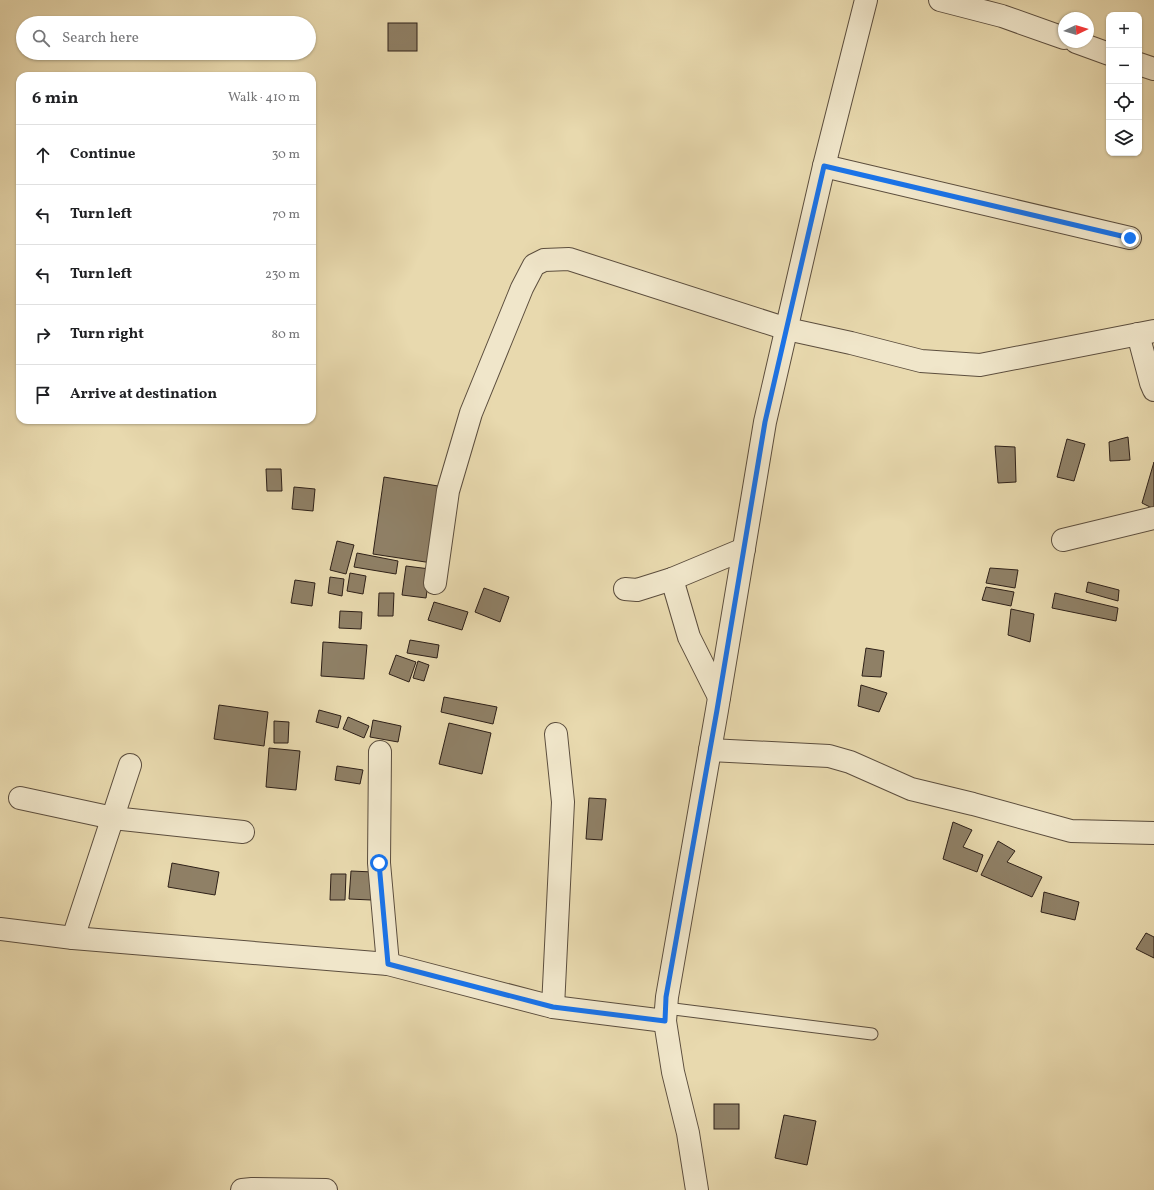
<!DOCTYPE html>
<html lang="en">
<head>
<meta charset="utf-8">
<style>
  :root { --surface:#fff; --page:#f2f2f2; --text:#202124; --muted:#757577; --line:#e0e0e0 }
  body { margin:0; font-family:Vollkorn,serif; background:var(--page); color:var(--text) }
  .controls { position:absolute; right:12px; top:12px; display:grid; overflow:hidden; border-radius:8px; box-shadow:0 1px 3px #0004 }
  .controls button { width:36px; height:36px; display:grid; place-items:center; padding:0; border:0; border-bottom:1px solid var(--line); background:var(--surface); color:var(--text); font:20px sans-serif }
  .compass { position:absolute; left:1058px; top:12px; width:36px; height:36px; border-radius:50%; background:var(--surface); box-shadow:0 1px 3px #0004; rotate:86deg }
  .stop { position:absolute; width:12px; height:12px; margin:-9px; border:3px solid #1a73e8; border-radius:50%; background:#fff }
  .stop.end { background:#1a73e8; border-color:#fff; box-shadow:0 1px 4px #0008 }
  .list { margin:0; padding:0; list-style:none }
  h2 { display:flex; justify-content:space-between; align-items:center; height:52px; margin:0; padding:0 16px; font-size:17px }
  h2 small { font-size:13px; font-weight:400; color:var(--muted) }
  .list li { display:grid; grid-template-columns:26px 1fr auto; gap:12px; align-items:center; box-sizing:border-box; height:60px; padding:0 16px; border-top:1px solid var(--line) }
  .list b { display:block; font-size:15px; white-space:nowrap }
  .list em { font-size:13px; font-style:normal; color:var(--muted) }
  .icon { flex:none; width:22px; height:22px; fill:none; stroke:currentColor; stroke-width:2; stroke-linecap:round; stroke-linejoin:round }
  .map { position:relative; flex:none; width:1154px; height:1190px; overflow:hidden }
  .search { position:absolute; background:var(--surface); box-shadow:0 1px 3px #0004; left:16px; top:16px; width:300px; height:44px; display:flex; align-items:center; gap:10px; box-sizing:border-box; padding:0 14px; border-radius:22px; color:var(--muted); font-size:15px }
  .panel { position:absolute; background:var(--surface); box-shadow:0 1px 3px #0004; left:16px; top:72px; width:300px; height:352px; border-radius:12px }
  .map>svg:first-child { display:block }
</style>
</head>
<body>
<div class="map">
<svg width="1154" height="1190" viewBox="0 0 1154 1190">
  <rect width="100%" height="100%" fill="#e8d9ae"/>
  <filter id="stains"><feTurbulence type="fractalNoise" baseFrequency=".005" numOctaves="4"/><feColorMatrix values="0 0 0 0 .2 0 0 0 0 .09 0 0 0 0 .02 0 0 0 .5 -.17"/></filter>
  <radialGradient id="worn" r=".72"><stop offset=".6" stop-color="#630" stop-opacity="0"/><stop offset="1" stop-color="#630" stop-opacity=".3"/></radialGradient>
  <g fill="#8f8066" stroke="#2e2018">
    <rect x="388" y="23" width="29" height="28"/>
    <polygon points="1128,437 1130,460 1110,461 1109,442"/>
    <polygon points="1067,439 1085,444 1074,481 1057,477"/>
    <polygon points="995,446 1015,447 1016,482 998,483"/>
    <polygon points="1154,462 1154,509 1142,503"/>
    <polygon points="266,469 281,469 282,491 267,491"/>
    <polygon points="384,477 444,487 432,563 373,554"/>
    <polygon points="294,487 315,489 313,511 292,509"/>
    <polygon points="337,541 354,545 346,574 330,570"/>
    <polygon points="357,553 398,561 396,574 354,567"/>
    <polygon points="406,566 430,569 426,598 402,595"/>
    <polygon points="990,568 1018,570 1015,588 986,583"/>
    <polygon points="350,573 366,576 363,594 347,591"/>
    <polygon points="330,577 344,579 342,596 328,593"/>
    <polygon points="295,580 315,583 312,606 291,603"/>
    <polygon points="1088,582 1119,590 1118,601 1086,592"/>
    <polygon points="986,587 1014,592 1011,606 982,600"/>
    <polygon points="484,588 509,597 500,622 475,612"/>
    <polygon points="379,593 394,593 393,616 378,616"/>
    <polygon points="1055,593 1118,608 1116,621 1052,608"/>
    <polygon points="434,602 468,612 462,630 428,620"/>
    <polygon points="1011,609 1034,614 1030,642 1008,635"/>
    <polygon points="340,611 362,612 361,629 339,628"/>
    <polygon points="410,640 439,645 437,658 407,653"/>
    <polygon points="323,642 367,645 364,679 321,676"/>
    <polygon points="866,648 884,651 881,677 862,676"/>
    <polygon points="396,655 416,662 409,682 389,674"/>
    <polygon points="418,661 429,665 424,681 413,678"/>
    <polygon points="861,685 887,693 879,712 858,706"/>
    <polygon points="444,697 497,707 493,724 441,712"/>
    <polygon points="219,705 268,712 264,746 214,739"/>
    <polygon points="319,710 341,716 338,728 316,722"/>
    <polygon points="348,717 369,726 364,738 343,729"/>
    <polygon points="373,720 401,726 398,742 370,737"/>
    <polygon points="274,721 289,722 288,743 274,743"/>
    <polygon points="449,723 491,733 482,774 439,764"/>
    <polygon points="269,748 300,751 296,790 266,787"/>
    <polygon points="337,766 363,770 360,784 335,780"/>
    <polygon points="589,798 606,799 602,840 586,839"/>
    <polygon points="953,822 972,830 963,847 983,855 977,872 943,859"/>
    <polygon points="998,841 1015,851 1007,862 1042,877 1032,897 981,875"/>
    <polygon points="172,863 219,872 215,895 168,887"/>
    <polygon points="351,871 373,872 371,900 349,899"/>
    <polygon points="331,874 346,874 345,900 330,900"/>
    <polygon points="1044,892 1079,902 1075,920 1041,912"/>
    <polygon points="1146,933 1154,937 1154,958 1136,949"/>
    <rect x="714" y="1104" width="25" height="25"/>
    <polygon points="784,1115 816,1121 807,1165 775,1158"/>
  </g>
  <g fill="none" stroke-linecap="round" stroke-linejoin="round">
    <defs>
      <polyline id="lane" points="666,1008 872,1034"/>
      <g id="street">
        <polyline points="940,0 1002,16 1064,38"/>
        <polyline points="1076,42 1109,54"/>
        <polyline points="1139,64 1154,69"/>
        <polyline points="824,166 1130,238"/>
        <polyline points="1138,334 1151,383 1154,390"/>
        <polyline points="1063,540 1154,518"/>
        <polyline points="672,579 689,637 719,697"/>
        <polyline points="435,583 448,491 471,413 522,288 534,265 544,260 569,259 787,329 851,343 921,361 980,365 1154,331"/>
        <polyline points="625,589 637,590 672,579 744,549"/>
        <polyline points="710,750 829,756 850,762 911,789 973,804 1071,831 1154,833"/>
        <polyline points="380,752 379,863 388,964"/>
        <polyline points="20,798 113,818 243,832"/>
        <polyline points="0,929 73,938 388,964 553,1007 665,1021"/>
        <polyline points="73,938 130,765"/>
        <polyline points="553,1007 563,802 556,734"/>
        <polyline points="242,1190 252,1189 326,1190"/>
        <polyline points="697,1190 688,1133 673,1072 665,1021 667,997 717,710 765,422 824,166 866,0"/>
      </g>
    </defs>
    <use href="#lane" stroke="#5c4e3e" stroke-width="13"/>
    <use href="#street" stroke="#5c4e3e" stroke-width="24"/>
    <use href="#lane" stroke="#f0e6ca" stroke-width="11"/>
    <use href="#street" stroke="#f0e6ca" stroke-width="22"/>
  </g>
  <g fill="none" stroke-linecap="round" stroke-linejoin="round">
    <polyline stroke="#1a73e8" stroke-width="5" points="379,863 388,964 553,1007 665,1021 666,997 717,710 765,422 824,166 1130,238"/>
  </g>
  <rect width="100%" height="100%" filter="url(#stains)"/>
  <rect width="100%" height="100%" fill="url(#worn)"/>
</svg>
<div class="controls">
<button>+</button>
<button>−</button>
<button><svg class="icon" aria-label="locate" viewBox="0 0 24 24"><circle cx="12" cy="12" r="6"/><path d="M12 2v4M12 18v4M2 12h4M18 12h4"/></svg></button>
<button><svg class="icon" aria-label="layers" viewBox="0 0 24 24"><path d="M12 4l9 5-9 5-9-5zM3 14l9 5 9-5"/></svg></button>
</div>
<svg class="compass" viewBox="-18 -18 36 36"><path d="M0-13l5 13h-10z" fill="#e53935"/><path d="M0 13l5-13h-10z" fill="#757577"/></svg>
<div class="stop" style="left:379px;top:863px"></div>
<div class="stop end" style="left:1130px;top:238px"></div>
<div class="search"><svg class="icon" aria-label="search" viewBox="0 0 24 24"><circle cx="10" cy="10" r="6"/><path d="M15 15l6 6"/></svg>Search here</div>
<section class="panel">
<h2>6 min<small>Walk · 410 m</small></h2>
<ul class="list">
<li><svg class="icon" aria-label="ahead" viewBox="0 0 24 24"><path d="M12 20V5M6 11l6-6 6 6"/></svg><div><b>Continue</b></div><em>30 m</em></li>
<li><svg class="icon" aria-label="left" viewBox="0 0 24 24"><path d="M17 20v-9H6M10 6l-5 5 5 5"/></svg><div><b>Turn left</b></div><em>70 m</em></li>
<li><svg class="icon" aria-label="left" viewBox="0 0 24 24"><path d="M17 20v-9H6M10 6l-5 5 5 5"/></svg><div><b>Turn left</b></div><em>230 m</em></li>
<li><svg class="icon" aria-label="right" viewBox="0 0 24 24"><path d="M7 20v-9h11M14 6l5 5-5 5"/></svg><div><b>Turn right</b></div><em>80 m</em></li>
<li><svg class="icon" aria-label="arrive" viewBox="0 0 24 24"><path d="M6 21V4h12l-3 4 3 4H6"/></svg><div><b>Arrive at destination</b></div></li>
</ul>
</section>
</div>
</body>
</html>
